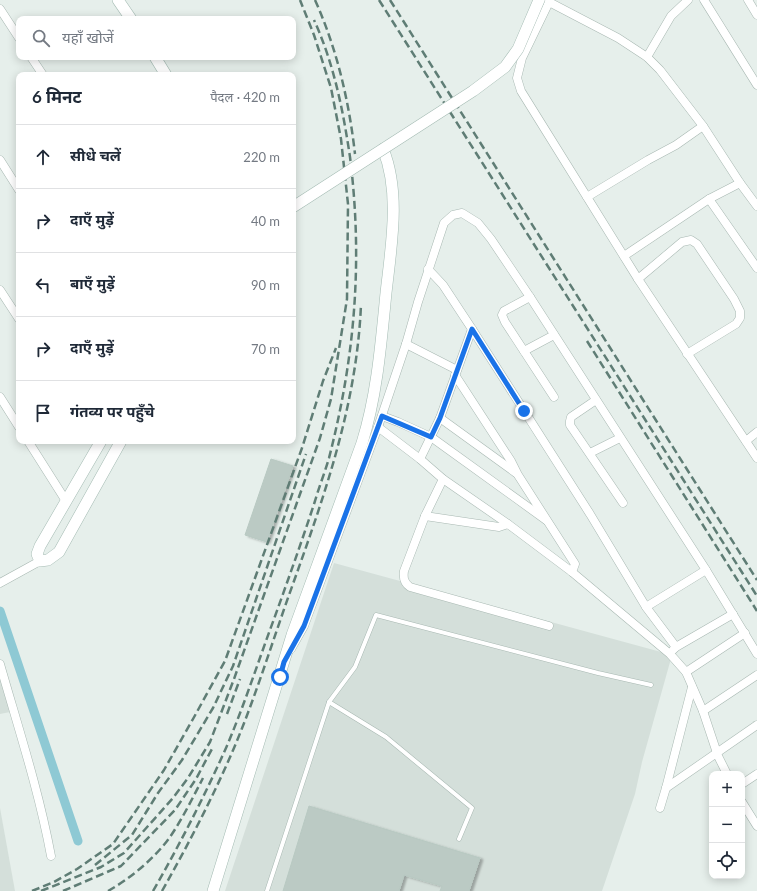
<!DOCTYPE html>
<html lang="hi">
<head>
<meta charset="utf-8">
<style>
  :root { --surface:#fff; --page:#f2f2f3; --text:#1f2937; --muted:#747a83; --line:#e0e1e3 }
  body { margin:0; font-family:Lato,"Noto Sans Devanagari",sans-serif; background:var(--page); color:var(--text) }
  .controls { position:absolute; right:12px; bottom:12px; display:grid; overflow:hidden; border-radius:8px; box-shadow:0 2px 10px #0003 }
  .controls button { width:36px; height:36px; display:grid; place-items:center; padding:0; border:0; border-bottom:1px solid var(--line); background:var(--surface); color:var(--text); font:20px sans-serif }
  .stop { position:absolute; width:12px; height:12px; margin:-9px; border:3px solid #1a73e8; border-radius:50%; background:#fff }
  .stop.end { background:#1a73e8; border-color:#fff; box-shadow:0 1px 4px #0008 }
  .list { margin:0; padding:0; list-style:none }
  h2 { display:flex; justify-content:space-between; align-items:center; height:52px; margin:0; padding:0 16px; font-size:17px }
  h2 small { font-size:13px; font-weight:400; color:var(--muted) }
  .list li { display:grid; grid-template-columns:26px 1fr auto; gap:12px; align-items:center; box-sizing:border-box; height:64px; padding:0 16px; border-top:1px solid var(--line) }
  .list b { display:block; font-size:15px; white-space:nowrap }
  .list em { font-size:13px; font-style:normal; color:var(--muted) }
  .icon { flex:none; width:22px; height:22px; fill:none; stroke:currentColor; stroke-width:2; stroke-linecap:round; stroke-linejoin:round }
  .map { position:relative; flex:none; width:757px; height:891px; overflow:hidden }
  .search { position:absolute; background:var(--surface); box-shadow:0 2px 10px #0003; left:16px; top:16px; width:280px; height:44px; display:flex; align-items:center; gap:10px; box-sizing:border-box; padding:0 14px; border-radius:8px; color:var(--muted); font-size:15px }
  .panel { position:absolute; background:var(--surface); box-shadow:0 2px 10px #0003; left:16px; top:72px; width:280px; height:372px; border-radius:8px }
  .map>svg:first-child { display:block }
</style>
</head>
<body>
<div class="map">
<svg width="757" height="891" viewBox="0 0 757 891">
  <defs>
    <filter id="shadow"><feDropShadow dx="3" dy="1.5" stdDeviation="1" flood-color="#0004"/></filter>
  </defs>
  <rect width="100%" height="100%" fill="#e6efeb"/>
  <g fill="#d4dfda">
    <polygon points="334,563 672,655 642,762 635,794 602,891 225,891"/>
    <polygon points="0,678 10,712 0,714"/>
    <polygon points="0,808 15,891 0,891"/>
  </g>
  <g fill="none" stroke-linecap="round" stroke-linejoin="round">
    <polyline stroke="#8ec9d4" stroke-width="9" points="0,611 78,841"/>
  </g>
  <g fill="#bbcac4" stroke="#b8c9c2" filter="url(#shadow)">
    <polygon points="271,459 293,466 267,542 245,535"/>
    <polygon points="309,806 480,858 469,891 440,891 442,886 404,875 399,891 283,891"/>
  </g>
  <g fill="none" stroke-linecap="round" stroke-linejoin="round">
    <defs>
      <g id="lane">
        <polyline points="329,702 386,737 472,808 459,839"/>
        <polyline points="267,891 329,702 355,667 376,615 598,673 651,685"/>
      </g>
      <g id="street">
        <polyline points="550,0 522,58 517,78 521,91 638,279 757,458"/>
        <polyline points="704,0 757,85"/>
        <polyline points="748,0 757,15"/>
        <polyline points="549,2 618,38 647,57 660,70 703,126 740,183 757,206"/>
        <polyline points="0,9 19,38"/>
        <polyline points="31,57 43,75"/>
        <polyline points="647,57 671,16 688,0"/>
        <polyline points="0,160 19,190"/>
        <polyline points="587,197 648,160 676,145 703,126"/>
        <polyline points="709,199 757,268"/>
        <polyline points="624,256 709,199 740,183"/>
        <polyline points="428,269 443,285 472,329 590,514 646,607 676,647"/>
        <polyline points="638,279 682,242 691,240 697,244 734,299 740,311 740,318 736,324 687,354"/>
        <polyline points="0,290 19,319"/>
        <polyline points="530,297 504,311 502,315 505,322 554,397"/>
        <polyline points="406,344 457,370"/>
        <polyline points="524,351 554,335"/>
        <polyline points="455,375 511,461 518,475 575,564 572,572"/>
        <polyline points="0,397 19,427"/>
        <polyline points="596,400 571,417 570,421 570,425 623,503"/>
        <polyline points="382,416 398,422 431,437 546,520"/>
        <polyline points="440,418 516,473"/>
        <polyline points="378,427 420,459 443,479 508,524 572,572 670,654 686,672 703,711 718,756 727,774"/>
        <polyline points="28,441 66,501"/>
        <polyline points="746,441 757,432"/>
        <polyline points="590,453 620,438"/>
        <polyline points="420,459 440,418 472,329"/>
        <path d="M443 479 425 516 404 571C403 578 404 583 410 587L549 626"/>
        <polyline points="425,516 499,527 508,524"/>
        <polyline points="0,583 40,561"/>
        <polyline points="646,607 706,570"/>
        <polyline points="291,649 304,626 378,427 406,344 418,302 444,223 453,215 462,213 478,223 491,239 530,297 706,570 757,654"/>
        <polyline points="673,650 676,647 733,614"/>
        <path d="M0 664C18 727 39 791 51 856"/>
        <polyline points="686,672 745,633"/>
        <polyline points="703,711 757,675"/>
        <polyline points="742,784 757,774"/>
        <polyline points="666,788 757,725"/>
        <polyline points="742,802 757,826"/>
        <polyline points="660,808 666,788 692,687"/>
      </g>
      <g id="secondary">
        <polyline points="118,0 131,19"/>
        <polyline points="155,57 166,75"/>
        <polyline points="101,441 40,546 37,554 40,561 48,560 59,552 121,441"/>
        <path d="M213 891 292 635 362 443C377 395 381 344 386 293 391 247 401 193 383 149"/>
      </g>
    </defs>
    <use href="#lane" stroke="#a8b8b2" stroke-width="5"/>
    <use href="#street" stroke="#a8b8b2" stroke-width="9"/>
    <use href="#secondary" stroke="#a4bbb3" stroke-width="12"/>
    <use href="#lane" stroke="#fff" stroke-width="4"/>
    <use href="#street" stroke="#fff" stroke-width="8"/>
    <use href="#secondary" stroke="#fff" stroke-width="11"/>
    <g stroke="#5f7d75" stroke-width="2.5" stroke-dasharray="8 4" stroke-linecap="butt">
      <path d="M315 0C337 49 349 101 355 154"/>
      <polyline points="379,0 757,596"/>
      <polyline points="390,0 757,580"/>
      <polyline points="587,341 757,611"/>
      <polyline points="227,714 240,679"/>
      <polyline points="95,865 132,835 158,793 182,760 213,708 233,666 306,454"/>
      <polyline points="32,891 54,882 77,869 113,844 164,770 193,719 225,661 302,448 323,381 336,348"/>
      <polyline points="41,891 101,867 124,853 173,798 188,778 210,742 234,679 320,438 331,399 347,299 348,204 341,139 331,88 314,35 300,0"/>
      <polyline points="63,891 121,866 175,810 196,779 213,747"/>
      <path d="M108 891C131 878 155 858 170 837 183 818 193 797 203 778"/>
      <path d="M153 891C180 844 204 797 226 748 244 706 258 662 274 619 288 580 302 541 315 501 319 487 325 472 329 458 355 357 363 261 350 157 343 110 334 64 314 20"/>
      <path d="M162 891C188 845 213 797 234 748 255 698 271 646 289 595 323 500 357 406 361 304"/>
    </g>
    <defs>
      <polyline id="secondary-bridge" points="293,207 473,91 505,67 518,49 539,0"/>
    </defs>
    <use href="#secondary-bridge" stroke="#a4bbb3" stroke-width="12" stroke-linecap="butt"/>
    <use href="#secondary-bridge" stroke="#fff" stroke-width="11"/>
  </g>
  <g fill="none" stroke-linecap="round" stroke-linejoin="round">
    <polyline stroke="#1a73e8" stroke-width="5" points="280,677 284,662 304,626 382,416 431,437 440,418 472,329 524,411"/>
  </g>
</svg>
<div class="controls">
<button>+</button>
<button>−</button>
<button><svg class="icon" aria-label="locate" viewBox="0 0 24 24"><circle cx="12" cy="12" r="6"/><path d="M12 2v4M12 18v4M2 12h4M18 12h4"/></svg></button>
</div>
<div class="stop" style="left:280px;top:677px"></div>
<div class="stop end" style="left:524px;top:411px"></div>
<div class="search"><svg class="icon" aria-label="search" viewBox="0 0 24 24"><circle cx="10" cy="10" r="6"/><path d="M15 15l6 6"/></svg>यहाँ खोजें</div>
<section class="panel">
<h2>6 मिनट<small>पैदल · 420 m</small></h2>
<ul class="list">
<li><svg class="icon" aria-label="ahead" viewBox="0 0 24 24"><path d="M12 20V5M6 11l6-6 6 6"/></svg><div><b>सीधे चलें</b></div><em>220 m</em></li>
<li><svg class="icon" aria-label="right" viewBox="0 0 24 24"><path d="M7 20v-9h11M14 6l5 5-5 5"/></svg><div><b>दाएँ मुड़ें</b></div><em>40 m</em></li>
<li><svg class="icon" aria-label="left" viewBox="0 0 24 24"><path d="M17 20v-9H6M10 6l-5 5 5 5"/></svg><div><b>बाएँ मुड़ें</b></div><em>90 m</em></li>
<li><svg class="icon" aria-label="right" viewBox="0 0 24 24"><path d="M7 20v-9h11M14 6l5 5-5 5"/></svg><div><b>दाएँ मुड़ें</b></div><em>70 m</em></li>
<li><svg class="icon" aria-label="arrive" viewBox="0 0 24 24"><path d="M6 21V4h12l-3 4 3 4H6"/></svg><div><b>गंतव्य पर पहुँचे</b></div></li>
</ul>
</section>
</div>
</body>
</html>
